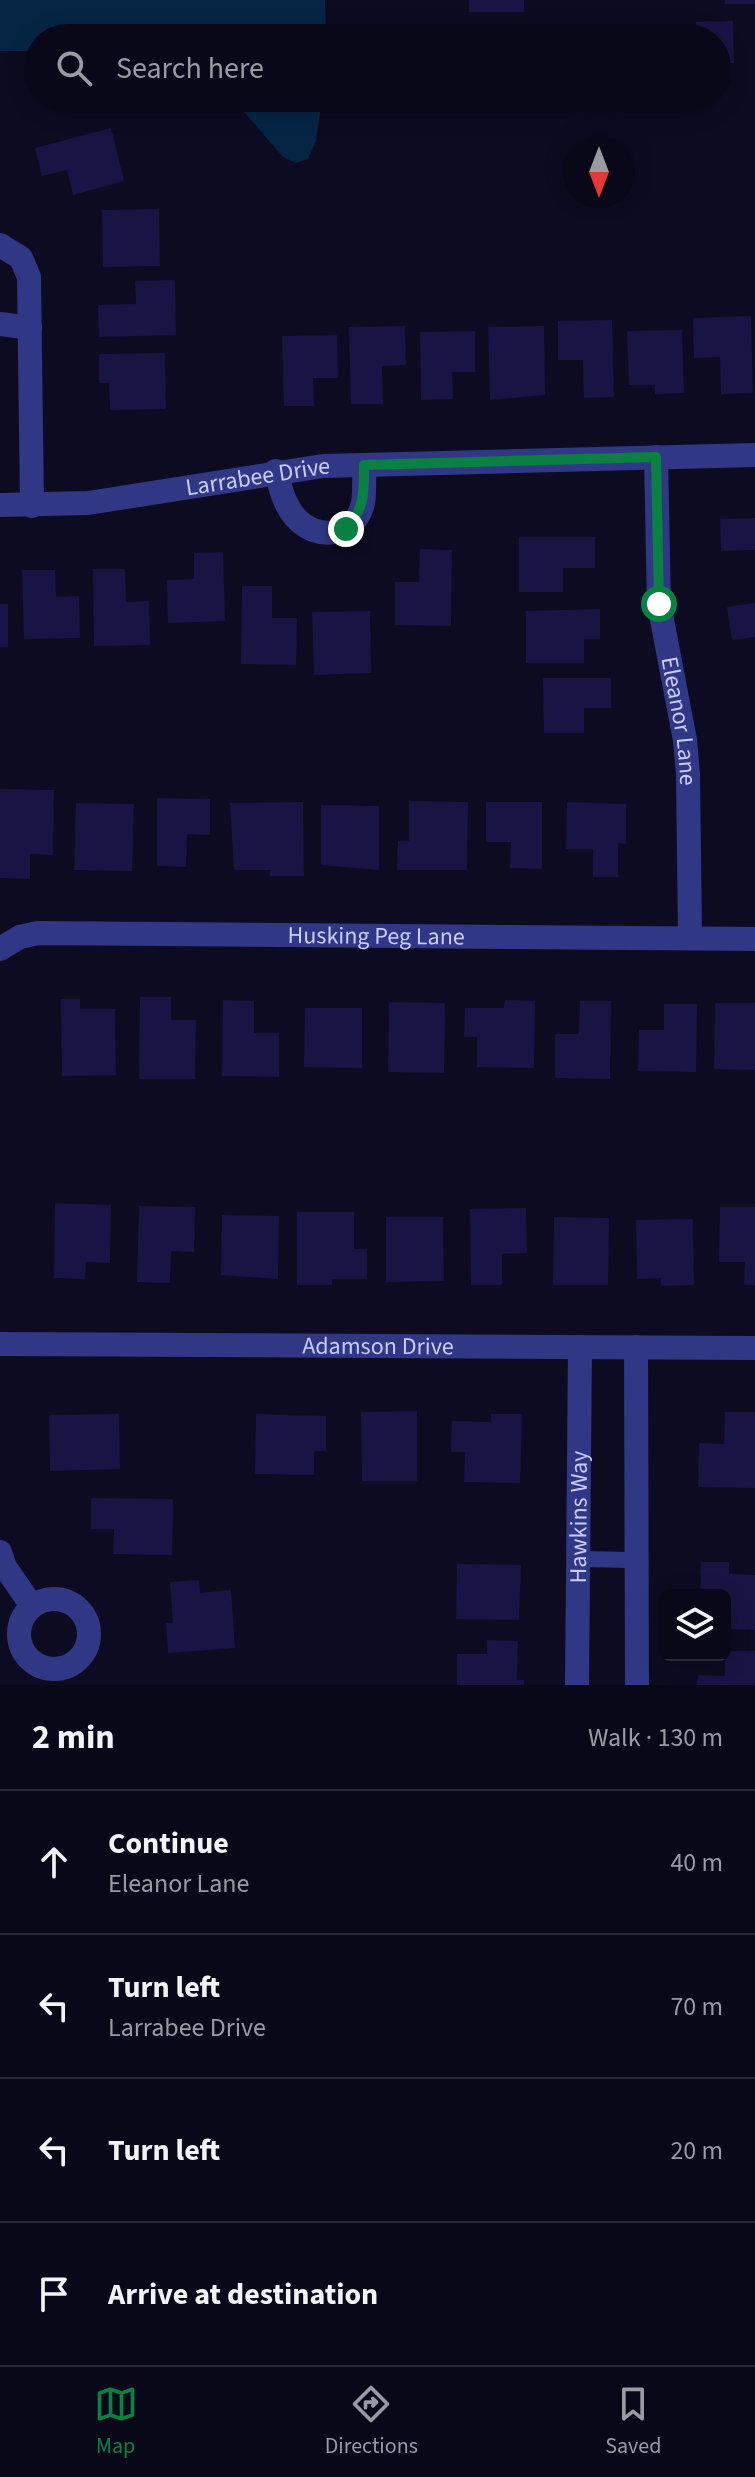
<!DOCTYPE html>
<html lang="en">
<head>
<meta charset="utf-8">
<style>
  :root { --surface:#090819; --page:#121122; --text:#f1f3f6; --muted:#999aa2; --line:#292938; --accent:#0b8043 }
  body { margin:0; font-family:"Source Sans 3",sans-serif; background:var(--page); color:var(--text) }
  .controls { position:absolute; right:24px; bottom:24px; display:grid; overflow:hidden; border-radius:12px; box-shadow:0 4px 20px #0003 }
  .controls button { width:72px; height:72px; display:grid; place-items:center; padding:0; border:0; border-bottom:2px solid var(--line); background:var(--surface); color:var(--text); font:40px sans-serif }
  .compass { position:absolute; left:563px; top:136px; width:72px; height:72px; border-radius:50%; background:var(--surface); box-shadow:0 4px 20px #0003; rotate:180deg }
  .stop { position:absolute; width:24px; height:24px; margin:-18px; border:6px solid #0b8043; border-radius:50%; background:#fff }
  .stop.end { background:#0b8043; border-color:#fff; box-shadow:0 2px 8px #0008 }
  .list { margin:0; padding:0; list-style:none }
  h2 { display:flex; justify-content:space-between; align-items:center; height:104px; margin:0; padding:0 32px; font-size:34px }
  h2 small { font-size:26px; font-weight:400; color:var(--muted) }
  .list li { display:grid; grid-template-columns:52px 1fr auto; gap:24px; align-items:center; box-sizing:border-box; height:144px; padding:0 32px; border-top:2px solid var(--line) }
  .list b { display:block; font-size:30px; white-space:nowrap }
  .list p { margin:0; font-size:26px; white-space:nowrap; color:var(--muted) }
  .list em { font-size:26px; font-style:normal; color:var(--muted) }
  .icon { flex:none; width:44px; height:44px; fill:none; stroke:currentColor; stroke-width:2; stroke-linecap:round; stroke-linejoin:round }
  .map { position:relative; flex:none; width:755px; height:1685px; overflow:hidden }
  .search { position:absolute; background:var(--surface); box-shadow:0 4px 20px #0003; left:24px; right:24px; top:24px; height:88px; display:flex; align-items:center; gap:20px; box-sizing:border-box; padding:0 28px; border-radius:44px; color:var(--muted); font-size:30px }
  .sheet { height:680px; background:var(--surface) }
  nav { display:flex; justify-content:space-around; align-items:center; box-sizing:border-box; height:112px; border-top:2px solid var(--line); background:var(--surface); font-size:22px; color:var(--muted) }
  nav a { display:grid; justify-items:center; gap:4px }
  nav .on { color:var(--accent) }
  .map>svg:first-child { display:block }
</style>
</head>
<body>
<div class="map">
<svg width="755" height="1685" viewBox="0 0 755 1685">
  <rect width="100%" height="100%" fill="#0c0b21"/>
  <g fill="#062545">
    <polygon points="0,0 325,0 326,38 38,38 38,51 0,51"/>
    <polygon points="232,98 322,98 316,141 308,159 296,163 283,157"/>
  </g>
  <g fill="#181544">
    <rect x="469" y="0" width="55" height="12"/>
    <rect x="725" y="0" width="30" height="4"/>
    <polygon points="733,21 734,63 717,63 717,38 697,38 696,22"/>
    <polygon points="672,25 672,38 626,38 626,26"/>
    <polygon points="581,28 581,38 533,38 533,30"/>
    <polygon points="628,98 674,98 674,107 628,108"/>
    <polygon points="111,128 124,181 73,195 67,170 42,176 35,148"/>
    <polygon points="159,209 160,266 103,267 102,210"/>
    <polygon points="175,280 176,335 99,337 98,305 136,304 135,281"/>
    <polygon points="751,316 753,393 721,394 720,357 694,358 693,318"/>
    <polygon points="612,320 614,397 584,398 583,360 558,360 558,321"/>
    <polygon points="405,326 406,365 382,366 383,404 351,404 349,327"/>
    <polygon points="544,326 545,395 490,400 488,327"/>
    <polygon points="682,330 684,393 655,394 655,385 629,385 627,331"/>
    <polygon points="475,331 475,372 452,372 453,399 421,400 420,332"/>
    <polygon points="337,335 338,378 313,378 314,406 284,406 282,336"/>
    <polygon points="165,353 166,409 110,410 109,383 99,383 99,354"/>
    <polygon points="755,518 755,550 721,551 720,519"/>
    <polygon points="519,537 595,537 595,568 563,568 563,592 519,592"/>
    <polygon points="420,549 452,550 451,626 395,625 395,582 419,582"/>
    <polygon points="223,552 225,621 168,623 167,580 194,579 194,553"/>
    <polygon points="93,569 125,569 126,602 149,601 150,645 94,646"/>
    <polygon points="22,570 55,570 56,597 79,596 80,638 24,639"/>
    <polygon points="242,586 272,586 272,618 297,618 296,665 241,664"/>
    <polygon points="755,603 755,637 732,640 727,607"/>
    <rect x="0" y="604" width="8" height="43"/>
    <polygon points="600,609 600,639 584,639 584,663 526,663 526,611"/>
    <polygon points="370,611 371,673 314,675 312,612"/>
    <polygon points="543,678 611,678 611,708 584,708 584,733 544,733"/>
    <polygon points="0,789 54,790 53,855 30,854 30,879 0,878"/>
    <polygon points="157,798 210,799 210,835 187,834 186,867 157,866"/>
    <polygon points="409,801 468,802 467,870 397,870 398,841 409,841"/>
    <polygon points="303,802 304,876 270,876 270,870 234,870 230,803"/>
    <polygon points="486,802 542,802 542,869 510,868 511,842 486,842"/>
    <polygon points="567,802 626,804 626,844 618,843 618,877 593,877 593,849 566,849"/>
    <polygon points="76,803 134,804 132,871 74,870"/>
    <polygon points="321,805 379,806 379,870 321,865"/>
    <polygon points="140,997 171,997 171,1020 196,1020 195,1079 139,1079"/>
    <polygon points="61,999 80,999 80,1009 115,1009 116,1075 62,1076"/>
    <polygon points="223,1000 254,1001 254,1033 279,1033 279,1077 222,1076"/>
    <polygon points="505,1000 535,1001 534,1068 477,1067 477,1037 464,1037 465,1008 504,1008"/>
    <polygon points="580,1001 611,1001 610,1079 555,1078 555,1034 579,1034"/>
    <polygon points="389,1002 445,1003 444,1073 388,1072"/>
    <polygon points="715,1003 755,1003 755,1070 714,1069"/>
    <polygon points="664,1004 697,1004 696,1072 638,1071 639,1030 664,1030"/>
    <polygon points="305,1008 362,1008 362,1068 304,1067"/>
    <polygon points="55,1203 111,1205 110,1263 86,1262 85,1279 54,1278"/>
    <polygon points="139,1206 195,1207 194,1252 171,1251 170,1283 137,1282"/>
    <polygon points="720,1207 755,1207 755,1285 744,1285 745,1262 719,1262"/>
    <polygon points="526,1208 527,1253 502,1254 502,1285 471,1285 470,1209"/>
    <polygon points="297,1212 354,1212 354,1249 367,1249 367,1279 332,1279 332,1285 297,1285"/>
    <polygon points="222,1215 279,1216 278,1279 221,1275"/>
    <polygon points="386,1217 443,1217 444,1281 386,1282"/>
    <polygon points="554,1217 609,1218 608,1285 553,1285"/>
    <polygon points="693,1219 694,1285 661,1286 661,1278 637,1279 636,1220"/>
    <polygon points="417,1411 417,1481 362,1481 361,1412"/>
    <polygon points="725,1412 755,1412 755,1488 698,1487 699,1443 724,1444"/>
    <polygon points="119,1414 120,1469 50,1471 49,1415"/>
    <polygon points="256,1414 326,1416 326,1451 314,1451 314,1475 255,1474"/>
    <polygon points="491,1414 522,1414 520,1483 464,1482 465,1452 451,1452 452,1421 491,1422"/>
    <polygon points="91,1498 173,1499 172,1555 113,1554 114,1529 91,1529"/>
    <polygon points="701,1562 729,1562 729,1574 755,1575 755,1630 725,1629 725,1595 700,1595"/>
    <polygon points="457,1564 521,1565 519,1620 456,1619"/>
    <polygon points="199,1580 200,1593 231,1590 235,1648 168,1653 166,1623 173,1623 170,1582"/>
    <polygon points="487,1640 518,1641 517,1680 524,1680 524,1685 457,1685 457,1654 487,1654"/>
    <polygon points="725,1651 755,1651 755,1685 697,1685 698,1675 725,1676"/>
  </g>
  <g fill="none" stroke-linecap="round" stroke-linejoin="round">
    <polyline stroke="#303885" stroke-width="16" points="578,1559 636,1560"/>
    <g stroke="#303885" stroke-width="24">
      <polyline points="0,245 21,258 29,277 32,506"/>
      <polyline points="0,324 30,328"/>
      <path id="s1" d="M656 457 659 604 685 740 688 774 690 938"/>
      <path d="M276 471C280 487 284 504 295 517 317 542 355 537 363 503 365 491 364 477 364 465"/>
      <path id="s2" d="M0 505 88 503 323 466 755 455"/>
      <path id="s3" d="M0 949 20 937 38 933 755 939"/>
      <path id="s4" d="M0 1344 755 1348"/>
      <polyline points="636,1347 637,1685"/>
      <polyline points="0,1552 5,1567 32,1606"/>
      <circle cx="54" cy="1634" r="35"/>
      <path id="s5" d="M577 1685 580 1347"/>
    </g>
  </g>
  <g fill="none" stroke-linecap="round" stroke-linejoin="round">
    <path stroke="#0b8043" stroke-width="10" d="M346 529C365 510 364 490 364 465L656 457 659 604"/>
  </g>
  <g text-anchor="middle" dominant-baseline="central" stroke-width="8" stroke-linejoin="round" paint-order="stroke">
    <g font-size="24" fill="#cbcbff" stroke="#0c0b21">
      <text stroke="none"><textPath href="#s2" startOffset="260">Larrabee Drive</textPath></text>
      <text stroke="none"><textPath href="#s1" startOffset="266">Eleanor Lane</textPath></text>
      <text stroke="none"><textPath href="#s3" startOffset="380">Husking Peg Lane</textPath></text>
      <text stroke="none"><textPath href="#s4" startOffset="378">Adamson Drive</textPath></text>
      <text stroke="none"><textPath href="#s5" startOffset="168">Hawkins Way</textPath></text>
    </g>
  </g>
</svg>
<div class="controls">
<button><svg class="icon" aria-label="layers" viewBox="0 0 24 24"><path d="M12 4l9 5-9 5-9-5zM3 14l9 5 9-5"/></svg></button>
</div>
<svg class="compass" viewBox="-18 -18 36 36"><path d="M0-13l5 13h-10z" fill="#e53935"/><path d="M0 13l5-13h-10z" fill="#999aa2"/></svg>
<div class="stop" style="left:659px;top:604px"></div>
<div class="stop end" style="left:346px;top:529px"></div>
<div class="search"><svg class="icon" aria-label="search" viewBox="0 0 24 24"><circle cx="10" cy="10" r="6"/><path d="M15 15l6 6"/></svg>Search here</div>
</div>
<section class="sheet">
<h2>2 min<small>Walk · 130 m</small></h2>
<ul class="list">
<li><svg class="icon" aria-label="ahead" viewBox="0 0 24 24"><path d="M12 20V5M6 11l6-6 6 6"/></svg><div><b>Continue</b><p>Eleanor Lane</p></div><em>40 m</em></li>
<li><svg class="icon" aria-label="left" viewBox="0 0 24 24"><path d="M17 20v-9H6M10 6l-5 5 5 5"/></svg><div><b>Turn left</b><p>Larrabee Drive</p></div><em>70 m</em></li>
<li><svg class="icon" aria-label="left" viewBox="0 0 24 24"><path d="M17 20v-9H6M10 6l-5 5 5 5"/></svg><div><b>Turn left</b></div><em>20 m</em></li>
<li><svg class="icon" aria-label="arrive" viewBox="0 0 24 24"><path d="M6 21V4h12l-3 4 3 4H6"/></svg><div><b>Arrive at destination</b></div></li>
</ul>
</section>
<nav>
<a class="on"><svg class="icon" aria-label="map" viewBox="0 0 24 24"><path d="M3 6l6-2 6 2 6-2v14l-6 2-6-2-6 2zM9 4v14M15 6v14"/></svg>Map</a>
<a><svg class="icon" aria-label="directions" viewBox="0 0 24 24"><path d="M12 3l9 9-9 9-9-9zM9 14v-3h6M13 9l2 2-2 2"/></svg>Directions</a>
<a><svg class="icon" aria-label="saved" viewBox="0 0 24 24"><path d="M7 4h10v16l-5-4-5 4z"/></svg>Saved</a>
</nav>
</body>
</html>
